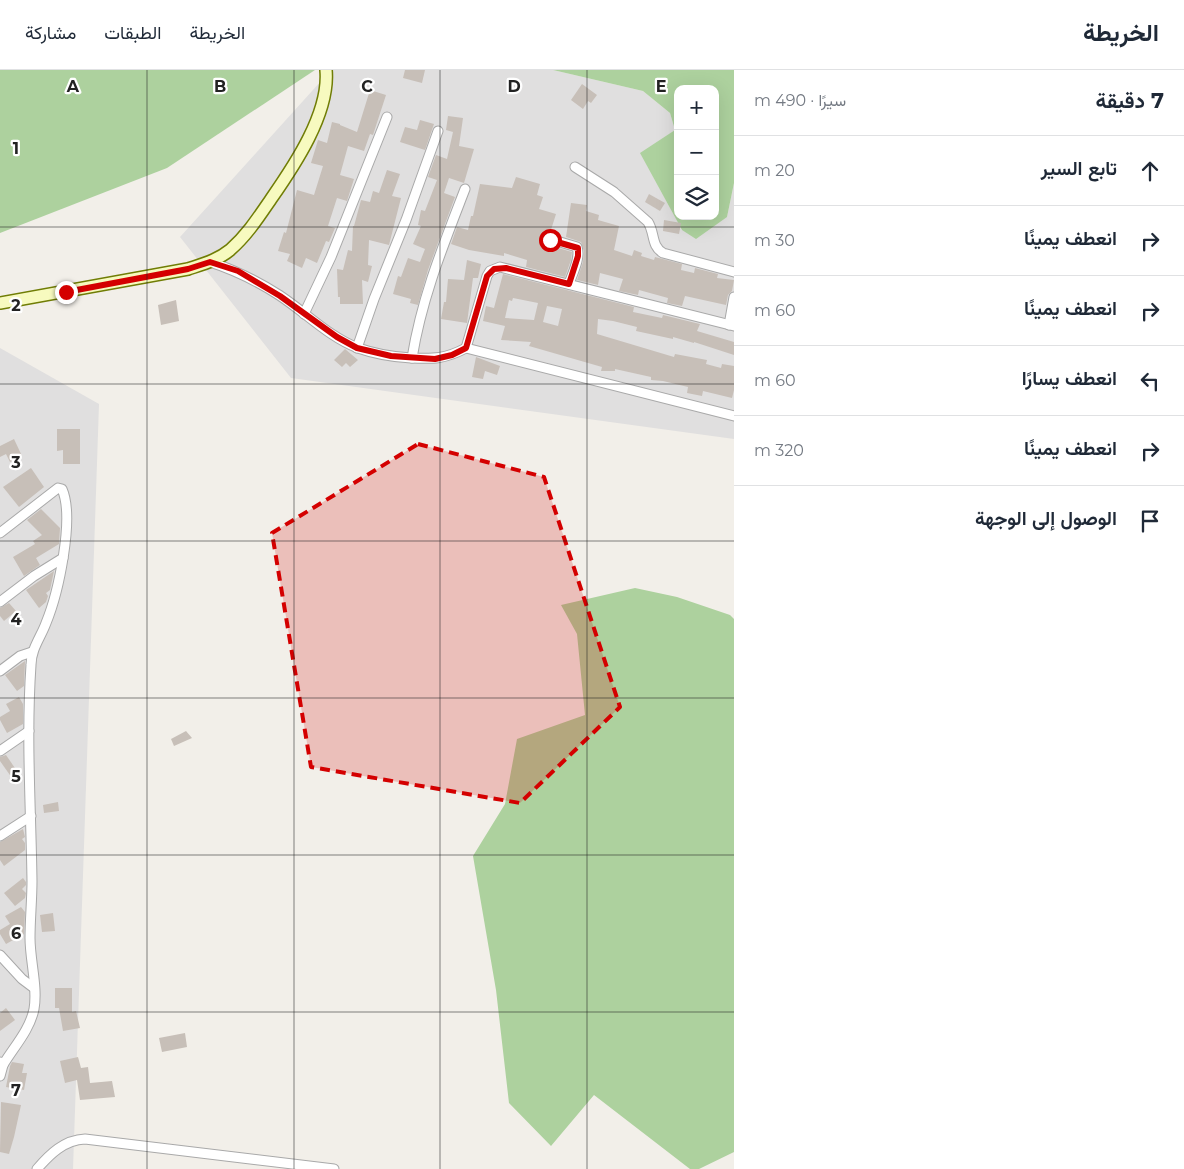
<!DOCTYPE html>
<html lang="ar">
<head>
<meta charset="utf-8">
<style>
  :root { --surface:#fff; --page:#f6f6f7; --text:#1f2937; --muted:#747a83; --line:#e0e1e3 }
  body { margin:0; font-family:Montserrat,Vazirmatn,sans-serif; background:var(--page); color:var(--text); direction:rtl }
  .controls { position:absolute; right:15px; top:15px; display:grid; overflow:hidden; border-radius:10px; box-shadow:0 5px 20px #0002 }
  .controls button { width:45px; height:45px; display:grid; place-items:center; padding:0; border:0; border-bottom:1px solid var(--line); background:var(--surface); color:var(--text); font:25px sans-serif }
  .stop { position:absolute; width:15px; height:15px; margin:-11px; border:4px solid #d40000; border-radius:50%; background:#fff }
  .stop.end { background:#d40000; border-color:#fff; box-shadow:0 1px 5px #0008 }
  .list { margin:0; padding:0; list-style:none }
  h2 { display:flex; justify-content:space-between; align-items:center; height:65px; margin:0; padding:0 20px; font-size:21px }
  h2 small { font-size:16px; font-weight:400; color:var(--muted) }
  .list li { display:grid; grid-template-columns:32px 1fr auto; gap:15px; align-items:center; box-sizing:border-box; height:70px; padding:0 20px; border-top:1px solid var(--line) }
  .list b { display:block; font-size:19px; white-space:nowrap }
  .list em { font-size:16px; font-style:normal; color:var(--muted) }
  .icon { flex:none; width:28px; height:28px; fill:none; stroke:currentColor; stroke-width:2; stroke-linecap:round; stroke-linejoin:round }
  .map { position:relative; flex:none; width:734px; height:1099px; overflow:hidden; direction:ltr }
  header { display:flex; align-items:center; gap:30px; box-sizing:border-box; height:70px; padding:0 25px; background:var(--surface); border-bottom:1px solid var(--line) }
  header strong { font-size:24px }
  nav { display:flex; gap:28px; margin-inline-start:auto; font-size:18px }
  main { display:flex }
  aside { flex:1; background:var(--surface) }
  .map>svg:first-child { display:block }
</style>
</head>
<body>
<header>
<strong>الخريطة</strong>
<nav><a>الخريطة</a><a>الطبقات</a><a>مشاركة</a></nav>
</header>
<main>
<aside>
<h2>7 دقيقة<small>سيرًا · 490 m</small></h2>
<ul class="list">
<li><svg class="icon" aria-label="ahead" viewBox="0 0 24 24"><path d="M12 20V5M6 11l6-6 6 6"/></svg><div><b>تابع السير</b></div><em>20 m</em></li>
<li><svg class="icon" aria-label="right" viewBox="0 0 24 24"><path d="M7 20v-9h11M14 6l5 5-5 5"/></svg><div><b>انعطف يمينًا</b></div><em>30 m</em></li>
<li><svg class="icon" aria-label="right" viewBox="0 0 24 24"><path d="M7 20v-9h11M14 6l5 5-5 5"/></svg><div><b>انعطف يمينًا</b></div><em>60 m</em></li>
<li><svg class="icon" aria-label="left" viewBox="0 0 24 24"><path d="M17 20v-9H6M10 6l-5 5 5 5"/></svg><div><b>انعطف يسارًا</b></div><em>60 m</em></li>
<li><svg class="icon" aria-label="right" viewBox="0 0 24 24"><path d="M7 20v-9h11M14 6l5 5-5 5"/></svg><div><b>انعطف يمينًا</b></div><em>320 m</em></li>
<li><svg class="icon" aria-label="arrive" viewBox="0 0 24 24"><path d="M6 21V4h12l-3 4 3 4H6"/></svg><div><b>الوصول إلى الوجهة</b></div></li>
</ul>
</aside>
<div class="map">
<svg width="734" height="1099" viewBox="0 0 734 1099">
  <rect width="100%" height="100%" fill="#f2efe9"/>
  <g fill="#e0dfdf">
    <polygon points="331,0 553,0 643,21 670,43 675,60 641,84 682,160 727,147 734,113 734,369 291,308 180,167"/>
    <polygon points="0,278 99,334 73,1099 0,1099"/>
  </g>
  <g fill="#add19e" fill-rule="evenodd">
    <polygon points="0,0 315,0 167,98 0,163"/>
    <path d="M553 0H734V113L727 147 696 169 682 160 640 83 675 60 670 43 643 21ZM678 19H715V146H678Z"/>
    <polygon points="635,518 677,527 730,545 734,549 734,1082 699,1099 690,1099 594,1025 551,1076 509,1033 496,920 473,786 505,734 517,669 585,645 577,564 561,535"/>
  </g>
  <g fill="#c7bfb8" fill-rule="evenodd">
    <polygon points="405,0 425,0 422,13 403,8"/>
    <polygon points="582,14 597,25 591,33 588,31 583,39 571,30"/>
    <polygon points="370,20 386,25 373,65 370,64 364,81 348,76 340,105 354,109 347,131 337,128 328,156 335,158 329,172 326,171 317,193 306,188 302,198 287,191 290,184 278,181 284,162 286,163 297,120 314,125 323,96 311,93 318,70 327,73 332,52 340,54 340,55 357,62"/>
    <polygon points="448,46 463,48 459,76 474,79 464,113 449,108 444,123 455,127 428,200 418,235 410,233 411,229 393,224 398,206 401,207 408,188 420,192 425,179 413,174 421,156 418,155 421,140 425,141 437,110 428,107 436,85 447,89 453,62 446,60"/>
    <polygon points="420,50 434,54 425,80 400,72 405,57 417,60"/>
    <polygon points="387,100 400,104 392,126 401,128 389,175 369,170 368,195 372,196 368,212 362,210 363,234 340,234 340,227 338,227 337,199 343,200 348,180 352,181 353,156 354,156 361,130 370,132 373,121 379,123"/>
    <polygon points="516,107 540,114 537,125 543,127 539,139 556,144 550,163 545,165 544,170 548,175 572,182 571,190 565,207 526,197 527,190 504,183 504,186 469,180 451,174 457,157 468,160 471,146 473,146 480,114 512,118"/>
    <polygon points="649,124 665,133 660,141 645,132"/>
    <polygon points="571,133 587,135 586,141 599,145 598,150 619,156 614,180 632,186 634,180 642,183 641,186 654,190 655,187 682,194 681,200 694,203 695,198 718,204 717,208 734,210 732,221 728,225 726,235 685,226 682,236 667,233 668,228 639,220 638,225 619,221 623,209 600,203 598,215 577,210 583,192 584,181 581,172 566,167"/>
    <polygon points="664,150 681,153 679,164 663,161"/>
    <polygon points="467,190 481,194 478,208 473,208 467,253 441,249 444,232 446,232 448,209 464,210"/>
    <path d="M503 204 634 237 633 242 662 248 663 245 700 254 697 261 734 272V285L694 272V273L673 267V269L636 261 637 257 613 251 598 249 597 264 674 287 675 284 707 290 706 294 721 298 722 294 734 296V320L732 328 703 321 702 326 687 323 688 317 663 311 651 310V307L615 299V301H601L602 297 529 276 531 272 501 270 505 256 483 251 486 236 494 238ZM513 228 538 233 534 250 505 248 509 230 512 231ZM547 236 562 239 558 256 543 252Z"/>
    <polygon points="176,230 179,251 161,255 158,235"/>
    <polygon points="345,279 358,290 350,297 346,293 342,297 334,290"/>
    <polygon points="476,287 500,296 497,305 485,301 483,309 472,307"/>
    <polygon points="57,359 80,359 80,394 63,394 63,380 57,381"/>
    <polygon points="14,369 22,386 10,392 6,384 0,387 0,376"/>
    <polygon points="31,398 44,417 19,437 3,417"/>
    <polygon points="41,439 60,458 59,474 36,488 40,495 24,506 13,487 35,474 33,471 42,465 27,450"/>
    <polygon points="54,501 50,520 46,523 48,526 46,532 39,538 26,520"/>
    <polygon points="9,533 16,541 4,551 0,546 0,538"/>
    <polygon points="25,591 24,616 17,621 5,605"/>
    <polygon points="19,627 23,634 23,654 7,663 0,650 0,647 10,641 6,634"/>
    <polygon points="186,661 192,668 174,676 171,669"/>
    <polygon points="6,685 19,704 12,708 0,691 0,687"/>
    <polygon points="58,732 59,741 44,743 43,735"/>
    <polygon points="23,759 25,767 22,769 25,773 25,780 4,796 0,790 0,772"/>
    <polygon points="23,808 26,812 26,815 22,819 26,823 25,828 15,836 4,823"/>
    <polygon points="21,837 25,842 24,864 6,874 0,864 0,860 10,854 5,846"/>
    <polygon points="53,843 55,861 42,862 40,845"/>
    <polygon points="55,918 72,918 72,942 76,941 80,958 63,961 59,938 55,938"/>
    <polygon points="6,938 15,950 0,961 0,943"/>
    <polygon points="185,963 187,977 162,982 159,968"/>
    <polygon points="78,987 81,998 88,997 90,1013 112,1011 115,1027 80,1030 77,1010 65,1013 60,991"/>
    <polygon points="12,992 24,994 22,1003 27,1003 24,1020 6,1017 10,996"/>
    <polygon points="1,1032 21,1035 14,1067 9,1084 0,1082"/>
  </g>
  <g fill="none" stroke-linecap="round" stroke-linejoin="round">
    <defs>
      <g id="minor">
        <path d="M575 97 614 122 648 152C655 163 651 176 663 183L734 202"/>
        <path d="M550 169 577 177C581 188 572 204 569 214"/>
        <path d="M210 192C235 200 257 211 279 225 305 242 329 267 358 278 375 284 393 287 411 288 434 289 445 289 466 278"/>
        <polyline points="304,244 331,187 387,47"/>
        <polyline points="729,255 734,227"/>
        <polyline points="734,256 500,197 490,201 487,206 466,278 734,346"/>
        <polyline points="357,278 374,229 406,150 438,61"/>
        <path d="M412 288C422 227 443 176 465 119"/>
        <path d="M0 463 58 418 62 419C75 448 58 524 46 553 41 567 31 579 31 595 26 667 31 739 32 811 32 830 30 849 30 868 30 891 38 917 34 939 30 960 13 978 3 995"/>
        <polyline points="0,532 34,506 63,488"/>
        <polyline points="0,601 20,586 32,582"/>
        <polyline points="0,681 29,661"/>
        <polyline points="0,766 31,746"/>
        <polyline points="0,885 22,909 34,918"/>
        <polyline points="0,1006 3,995 0,992"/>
        <path d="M37 1099C50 1084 64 1070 85 1069L334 1099"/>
      </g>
      <path id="secondary" d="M0 233 188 199C203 194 218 190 230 180 247 165 258 148 271 129 294 96 330 43 326 0"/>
    </defs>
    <use href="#minor" stroke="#a9a9a9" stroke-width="11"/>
    <use href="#secondary" stroke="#707d05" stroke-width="14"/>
    <use href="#minor" stroke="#fff" stroke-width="9"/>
    <use href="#secondary" stroke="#f7fabf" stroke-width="11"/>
  </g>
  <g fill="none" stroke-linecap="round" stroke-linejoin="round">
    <polyline stroke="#d40000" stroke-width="6" points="66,222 188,199 210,192 238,201 253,210 280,226 337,267 357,278 391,286 435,289 452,285 466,278 487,206 494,199 506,198 569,214 578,186 578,178 550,170"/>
  </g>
  <path fill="#d40000" fill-opacity="0.2" stroke="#d40000" stroke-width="4" stroke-dasharray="10 6" stroke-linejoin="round" d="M418 374 544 407 620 637 520 733 311 697 272 463Z"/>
  <path fill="none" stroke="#222" stroke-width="1" stroke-opacity="0.55" d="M147 0V1099M294 0V1099M440 0V1099M587 0V1099M0 157H734M0 314H734M0 471H734M0 628H734M0 785H734M0 942H734"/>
  <g font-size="16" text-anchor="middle" font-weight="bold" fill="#222" stroke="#fff" stroke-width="4.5" stroke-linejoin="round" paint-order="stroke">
    <text x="73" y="22">A</text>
    <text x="220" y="22">B</text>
    <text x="367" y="22">C</text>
    <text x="514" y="22">D</text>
    <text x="661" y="22">E</text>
    <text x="16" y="84">1</text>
    <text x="16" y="241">2</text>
    <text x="16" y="398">3</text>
    <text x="16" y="555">4</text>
    <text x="16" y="712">5</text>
    <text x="16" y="869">6</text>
    <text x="16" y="1026">7</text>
  </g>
</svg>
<div class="controls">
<button>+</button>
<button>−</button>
<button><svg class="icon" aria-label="layers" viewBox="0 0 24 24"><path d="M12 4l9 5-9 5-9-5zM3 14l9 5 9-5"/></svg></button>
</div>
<div class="stop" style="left:550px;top:170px"></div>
<div class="stop end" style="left:66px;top:222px"></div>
</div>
</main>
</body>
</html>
